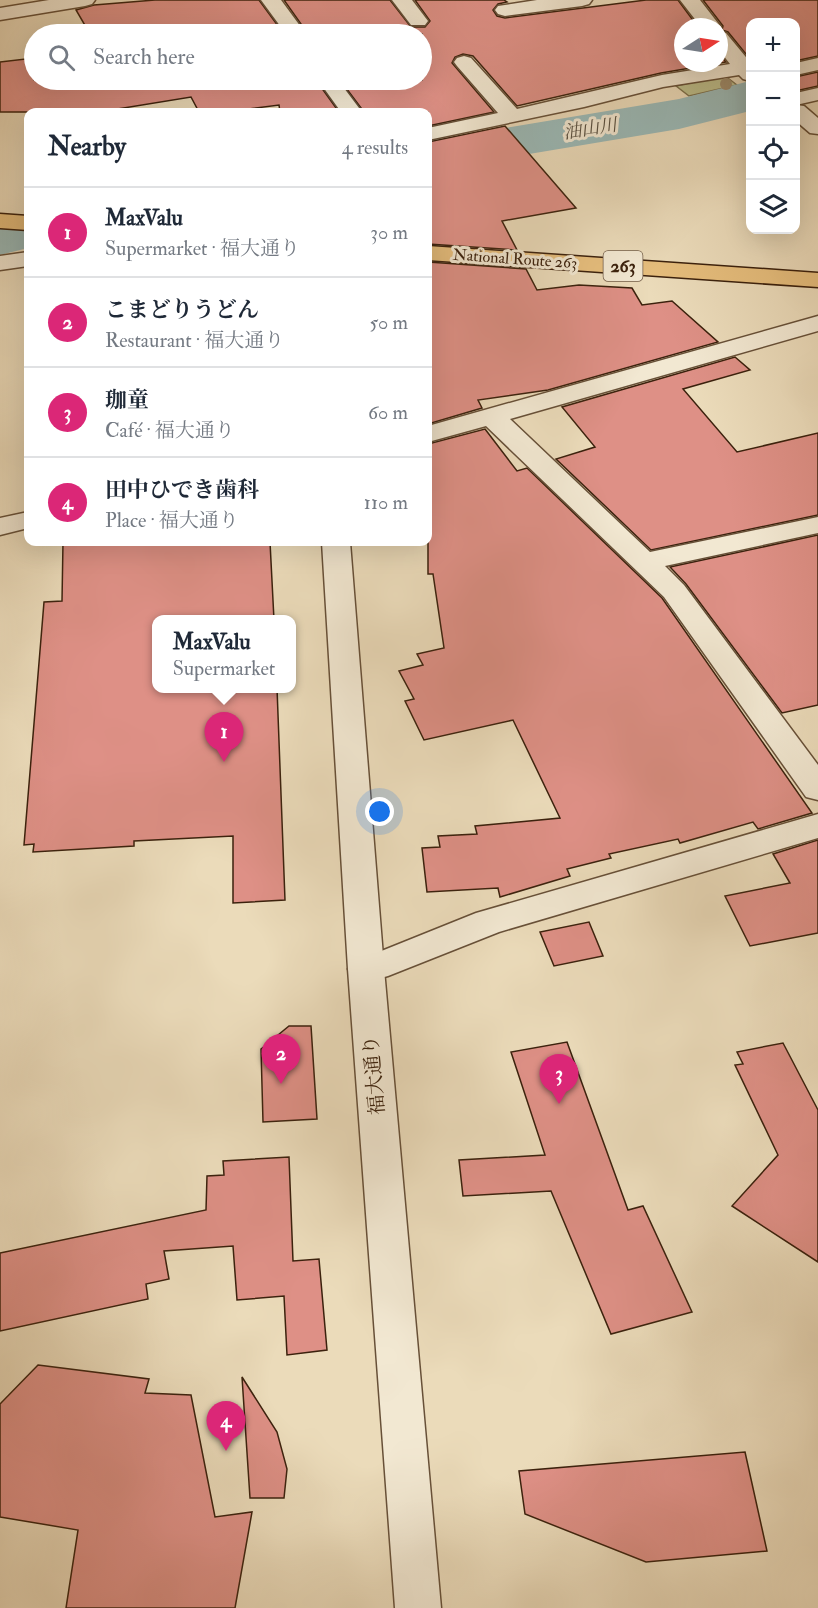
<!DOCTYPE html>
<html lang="en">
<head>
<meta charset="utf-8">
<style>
  :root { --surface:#fff; --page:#f6f6f7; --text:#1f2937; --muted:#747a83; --line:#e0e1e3; --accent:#db2777 }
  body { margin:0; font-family:"IM FELL Double Pica","Noto Serif JP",serif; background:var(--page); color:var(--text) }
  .controls { position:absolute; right:18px; top:18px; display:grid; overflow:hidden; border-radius:12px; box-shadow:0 6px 24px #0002 }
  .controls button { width:54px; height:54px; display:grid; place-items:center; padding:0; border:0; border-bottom:2px solid var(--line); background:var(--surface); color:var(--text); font:30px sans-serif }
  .compass { position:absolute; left:674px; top:18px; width:54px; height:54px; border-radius:50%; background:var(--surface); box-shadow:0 6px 24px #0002; rotate:78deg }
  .you { position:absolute; left:380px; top:812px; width:21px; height:21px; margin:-15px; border:4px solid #fff; border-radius:50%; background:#1a73e8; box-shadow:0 0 0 9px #1a73e833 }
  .badge { display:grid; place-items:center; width:39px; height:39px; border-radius:50%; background:var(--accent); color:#fff; font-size:20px; font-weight:700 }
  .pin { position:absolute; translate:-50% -50px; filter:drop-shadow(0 2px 3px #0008) }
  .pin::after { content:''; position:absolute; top:32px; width:21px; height:18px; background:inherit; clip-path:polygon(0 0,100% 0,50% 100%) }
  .popup { position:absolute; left:152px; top:615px; width:144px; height:78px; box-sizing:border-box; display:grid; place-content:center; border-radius:12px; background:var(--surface); filter:drop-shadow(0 2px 4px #0005); font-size:20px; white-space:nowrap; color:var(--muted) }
  .popup b { font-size:22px; color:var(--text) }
  .popup::after { content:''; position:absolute; left:50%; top:100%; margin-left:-12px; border:12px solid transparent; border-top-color:var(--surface) }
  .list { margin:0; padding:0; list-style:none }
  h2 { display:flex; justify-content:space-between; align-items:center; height:78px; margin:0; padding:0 24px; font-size:26px }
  h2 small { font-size:20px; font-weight:400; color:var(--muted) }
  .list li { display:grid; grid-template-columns:39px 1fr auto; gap:18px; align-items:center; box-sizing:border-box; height:90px; padding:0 24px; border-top:2px solid var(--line) }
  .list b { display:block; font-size:22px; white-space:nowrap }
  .list p { margin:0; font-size:20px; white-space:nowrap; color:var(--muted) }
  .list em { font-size:20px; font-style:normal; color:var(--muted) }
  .icon { flex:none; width:33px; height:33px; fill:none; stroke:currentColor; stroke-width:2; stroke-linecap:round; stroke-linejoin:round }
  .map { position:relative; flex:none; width:818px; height:1608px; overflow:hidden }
  .search { position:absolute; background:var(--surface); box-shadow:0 6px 24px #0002; left:24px; top:24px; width:408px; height:66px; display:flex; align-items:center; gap:15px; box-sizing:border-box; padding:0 21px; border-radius:33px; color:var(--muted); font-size:22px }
  .panel { position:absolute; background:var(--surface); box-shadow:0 6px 24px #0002; left:24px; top:108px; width:408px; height:438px; border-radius:12px }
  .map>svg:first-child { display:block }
</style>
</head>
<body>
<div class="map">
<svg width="818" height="1608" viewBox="0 0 818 1608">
  <rect width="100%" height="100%" fill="#ebdbba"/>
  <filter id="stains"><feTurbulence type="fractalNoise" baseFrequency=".00333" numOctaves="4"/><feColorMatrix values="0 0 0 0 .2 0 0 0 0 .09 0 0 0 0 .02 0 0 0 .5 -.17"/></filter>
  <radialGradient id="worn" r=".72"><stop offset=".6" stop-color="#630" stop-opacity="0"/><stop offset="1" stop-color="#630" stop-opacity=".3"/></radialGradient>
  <polygon fill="#bcbe8c" stroke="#7c704c" stroke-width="1.5" points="724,75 737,85 689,96 676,86"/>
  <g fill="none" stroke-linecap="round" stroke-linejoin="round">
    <g fill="#9ab9b7" fill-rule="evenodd">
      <polygon points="750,81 750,111 679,129 428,171 428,141 679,99"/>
      <polygon points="28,216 28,248 0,255 0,223"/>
    </g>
  </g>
  <g fill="#de9086" stroke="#3b210d" stroke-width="1.5">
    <polygon points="155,0 259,0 284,34 90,34 76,10 94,5"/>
    <polygon points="284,0 390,0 411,27 425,27 430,21 415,0 504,0 507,2 498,4 493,10 497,16 505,18 646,0 678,0 698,27 683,27 683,63 719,63 719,54 726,62 661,73 517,106 473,56 463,54 455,57 452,63 494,112 428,126 428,112 364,112 340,80 422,80 422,34 308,34"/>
    <polygon points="703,0 818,0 818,56 795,61 795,22 750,22 750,59 728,32 722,30 723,26"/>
    <polygon points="34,58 34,80 316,80 339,112 280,112 279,105 226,112 199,112 191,97 99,112 0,112 0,62"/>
    <polygon points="818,72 818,86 800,90 795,86 795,77"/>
    <polygon points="505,126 576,208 502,221 517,250 428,244 428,142"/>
    <polygon points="428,262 526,269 537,290 579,285 632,288 642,305 672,301 718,342 548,390 478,400 482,408 428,424"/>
    <polygon points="735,357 750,370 683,389 737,452 818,433 818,515 651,550 556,459 595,447 562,407"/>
    <polygon points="485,429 517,471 527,468 662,598 812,813 758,829 753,822 680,843 678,839 609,854 611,858 567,869 570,876 500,897 498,888 427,892 422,848 440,847 438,836 477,834 475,826 560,818 513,720 424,740 405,701 414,699 399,671 423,665 417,654 444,648 433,574 428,574 428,444"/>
    <polygon points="818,535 818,705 782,713 686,584 670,567"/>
    <polygon points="63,542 270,542 274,620 156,620 156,688 277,688 285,900 233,903 233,836 134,841 134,846 33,852 34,844 24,845 44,602 62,601"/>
    <polygon points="818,840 818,933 750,946 725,896 790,883 773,854"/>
    <polygon points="589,922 603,956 554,966 540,932"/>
    <polygon points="289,1026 311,1026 317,1119 263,1122 261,1049"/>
    <polygon points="567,1042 628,1210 643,1206 692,1312 611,1334 551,1191 463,1196 459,1160 545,1155 511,1052"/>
    <polygon points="783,1043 818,1110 818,1262 732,1206 778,1155 735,1065 743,1064 737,1052"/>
    <polygon points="289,1157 293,1261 319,1259 327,1350 287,1355 284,1296 237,1300 233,1246 164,1251 169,1279 146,1284 148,1299 0,1331 0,1253 206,1210 207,1176 224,1175 223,1161"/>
    <polygon points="38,1365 149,1379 145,1393 191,1395 215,1517 252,1512 235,1608 66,1608 78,1530 0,1517 0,1404"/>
    <polygon points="242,1377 277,1432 287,1469 284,1498 250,1498"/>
    <polygon points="745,1452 767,1551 646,1562 525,1514 519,1471"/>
  </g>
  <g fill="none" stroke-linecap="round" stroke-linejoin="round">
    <defs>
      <g id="minor">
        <polygon points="49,0 95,0 92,4 85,6 0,20 0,8"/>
        <polygon points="261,0 281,0 306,34 286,34"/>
        <polygon points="392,0 412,0 428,21 425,25 411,25"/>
        <polygon points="537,0 592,0 589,4 582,6 505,16 498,14 495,10 498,6"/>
        <polygon points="680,0 700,0 721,27 719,30 719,27 701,27"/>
        <polygon points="719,31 726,33 750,62 750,81 743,79 739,75 663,87 584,107 428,140 428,128 498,113 457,66 454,62 457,58 464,56 471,58 517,109 662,75 730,64 719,50"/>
        <polygon points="818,58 818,70 796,75 796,63"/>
        <polygon points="318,80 338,80 362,112 341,112"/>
        <polygon points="818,88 818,100 796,105 796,93"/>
        <polygon points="28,252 28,266 0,270 0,256"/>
        <polygon points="818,316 818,331 510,419 650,552 818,517 818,533 665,566 684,585 818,765 818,800 806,797 664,597 486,426 428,442 428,426"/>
        <polygon points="28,512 28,528 0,535 0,518"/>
        <polygon points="818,814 818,838 499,932 388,976 366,982 353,979 348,969 353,959 379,952 476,913"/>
      </g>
      <g id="tertiary">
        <polygon points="796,105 804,106 818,118 818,134 810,133 796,121"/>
        <polygon points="322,542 350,542 384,969 441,1608 395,1608 348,969"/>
      </g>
      <g id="trunk">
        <polygon points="0,214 28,216 28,230 0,228"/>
        <polygon points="428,246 818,273 818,287 428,260"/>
      </g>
    </defs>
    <use href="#minor" stroke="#675038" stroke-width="3"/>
    <use href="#tertiary" stroke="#675038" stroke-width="3"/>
    <use href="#trunk" stroke="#3b210d" stroke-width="3"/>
    <use href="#minor" fill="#f2e8d2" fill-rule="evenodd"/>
    <use href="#tertiary" fill="#f2e8d2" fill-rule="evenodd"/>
    <use href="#trunk" fill="#e6be7d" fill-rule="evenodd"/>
  </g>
  <circle fill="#9c8a6c" cx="726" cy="84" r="6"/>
  <g text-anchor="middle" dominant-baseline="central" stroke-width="6" stroke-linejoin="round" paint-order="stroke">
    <g font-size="16" fill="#3b210d" stroke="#f2e8d2">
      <text transform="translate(515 259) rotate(4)">National Route 263</text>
    </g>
    <g font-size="18" font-style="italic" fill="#584f40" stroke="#f2e8d2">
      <text transform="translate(590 129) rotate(-9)">油山川</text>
    </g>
    <rect fill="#f2e8d2" stroke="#725d48" stroke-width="1.5" x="603.5" y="251" width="39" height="30" rx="4.5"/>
    <g font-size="18" font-weight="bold" fill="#3b210d">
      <text x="623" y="266">263</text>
    </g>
    <g font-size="20" fill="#3b210d" stroke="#f2e8d2">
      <text transform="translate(374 1075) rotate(-95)">福大通り</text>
    </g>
  </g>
  <rect width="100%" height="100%" filter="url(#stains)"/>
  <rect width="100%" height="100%" fill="url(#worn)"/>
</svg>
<div class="controls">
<button>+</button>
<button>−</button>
<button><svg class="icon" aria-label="locate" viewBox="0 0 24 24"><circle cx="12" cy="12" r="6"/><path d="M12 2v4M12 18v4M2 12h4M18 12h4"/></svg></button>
<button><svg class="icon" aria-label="layers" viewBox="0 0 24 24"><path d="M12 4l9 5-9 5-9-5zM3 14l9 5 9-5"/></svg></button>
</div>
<svg class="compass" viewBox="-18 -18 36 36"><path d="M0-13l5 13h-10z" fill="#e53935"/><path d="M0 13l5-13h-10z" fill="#747a83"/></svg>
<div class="you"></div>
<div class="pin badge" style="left:224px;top:762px">1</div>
<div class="popup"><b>MaxValu</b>Supermarket</div>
<div class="pin badge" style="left:281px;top:1084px">2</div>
<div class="pin badge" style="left:559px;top:1104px">3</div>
<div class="pin badge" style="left:226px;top:1451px">4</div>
<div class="search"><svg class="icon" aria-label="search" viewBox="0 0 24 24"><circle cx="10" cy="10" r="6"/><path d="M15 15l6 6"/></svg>Search here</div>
<section class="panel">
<h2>Nearby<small>4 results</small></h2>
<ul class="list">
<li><span class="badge">1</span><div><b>MaxValu</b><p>Supermarket · 福大通り</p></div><em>30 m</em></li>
<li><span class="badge">2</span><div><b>こまどりうどん</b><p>Restaurant · 福大通り</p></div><em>50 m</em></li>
<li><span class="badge">3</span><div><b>珈童</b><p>Café · 福大通り</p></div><em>60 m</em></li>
<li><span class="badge">4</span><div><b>田中ひでき歯科</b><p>Place · 福大通り</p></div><em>110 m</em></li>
</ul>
</section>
</div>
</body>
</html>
